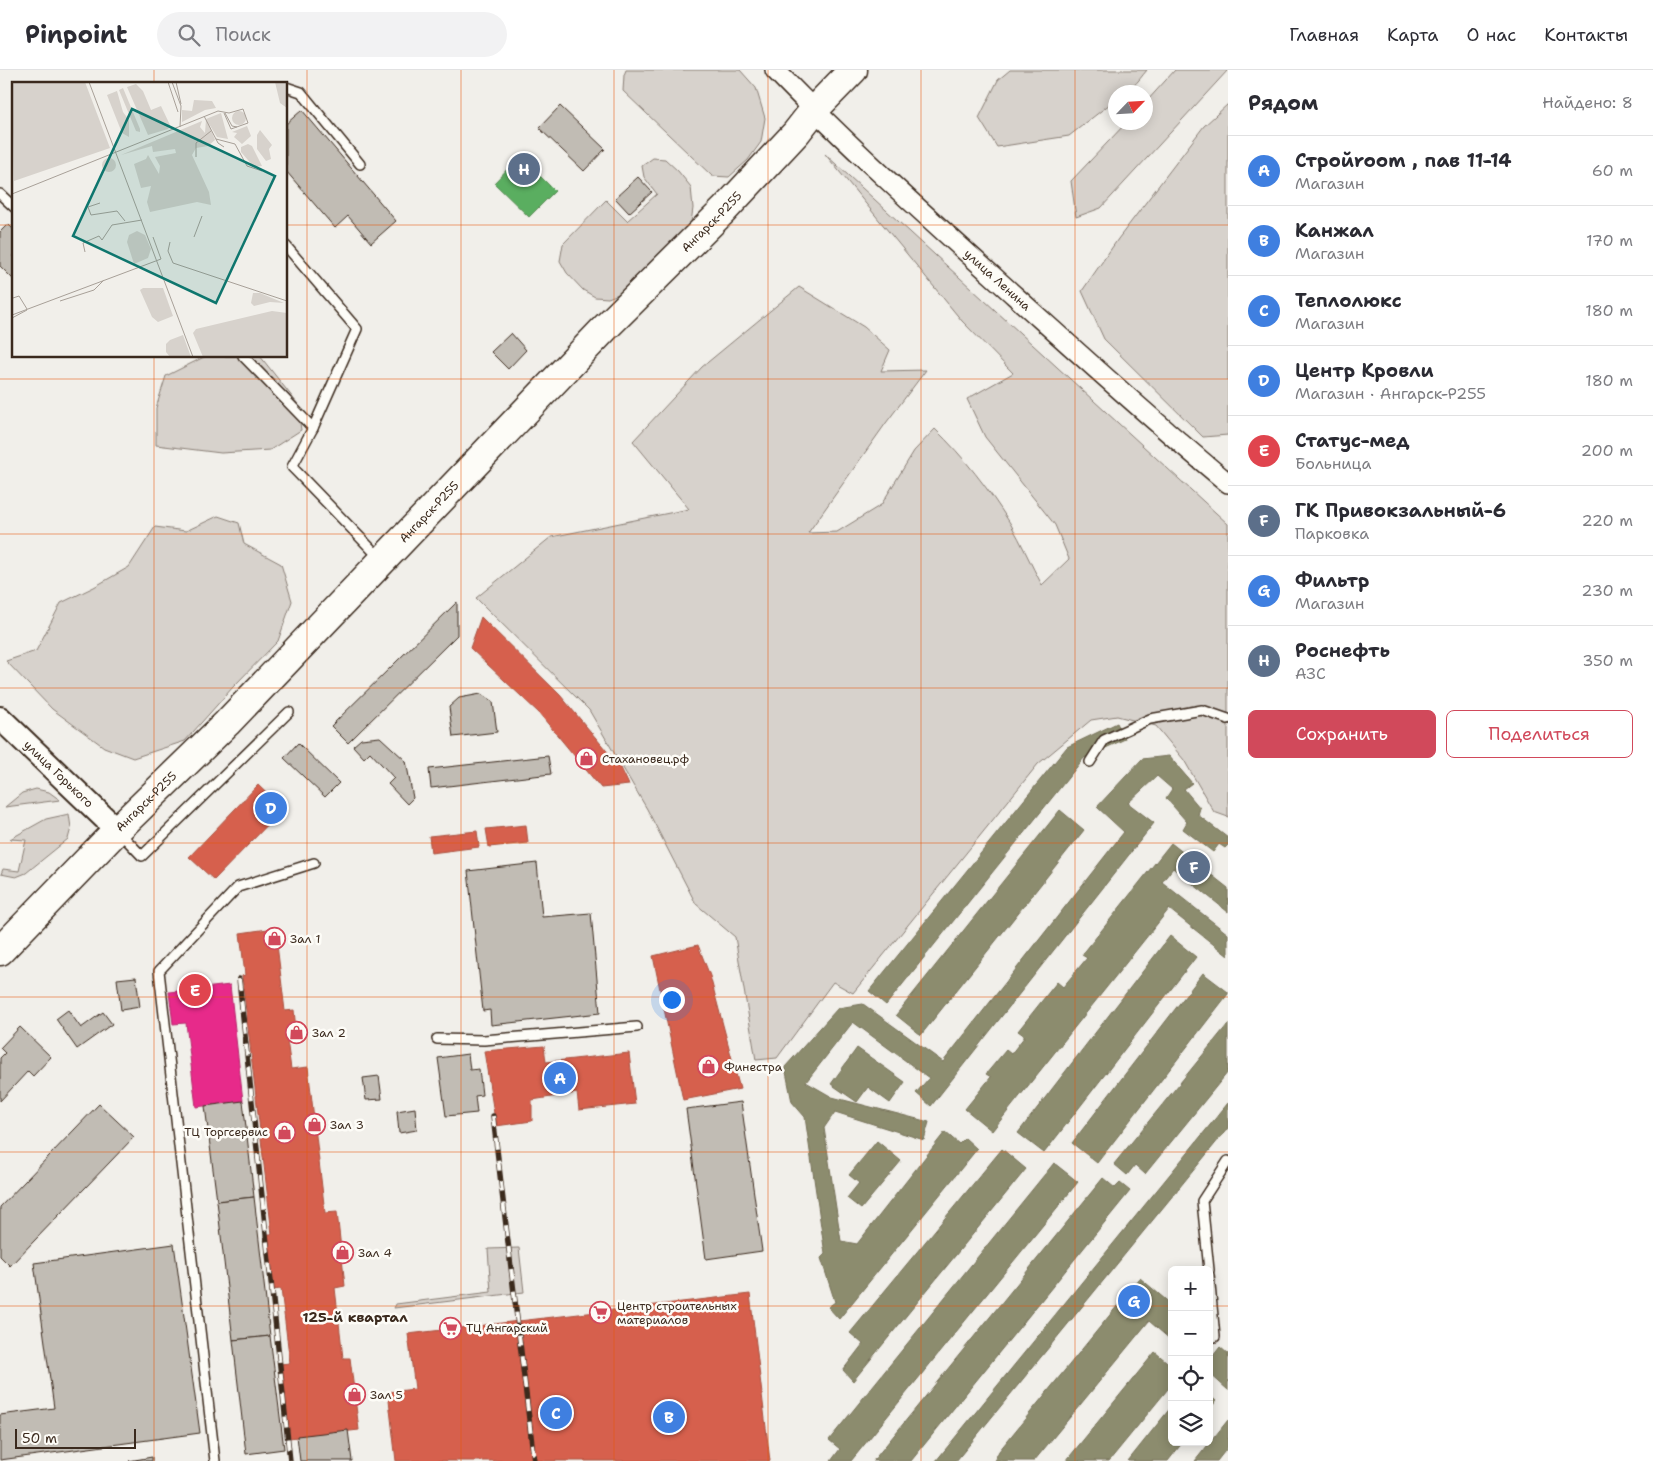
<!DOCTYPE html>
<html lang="ru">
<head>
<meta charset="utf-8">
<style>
  :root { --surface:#fff; --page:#f2f2f3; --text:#2b2b33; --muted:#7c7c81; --line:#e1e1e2; --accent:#d1495b }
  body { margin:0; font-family:"Shantell Sans",sans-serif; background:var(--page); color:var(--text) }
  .controls { position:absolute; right:15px; bottom:15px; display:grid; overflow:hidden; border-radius:8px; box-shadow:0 2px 12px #0003 }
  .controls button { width:45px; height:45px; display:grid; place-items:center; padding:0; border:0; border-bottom:1px solid var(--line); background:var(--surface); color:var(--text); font:25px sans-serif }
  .compass { position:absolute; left:1108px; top:15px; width:45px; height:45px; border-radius:50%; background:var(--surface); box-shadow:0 2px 12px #0003; rotate:65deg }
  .scale { position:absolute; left:15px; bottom:12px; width:121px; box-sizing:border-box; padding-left:5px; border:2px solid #3b2a1e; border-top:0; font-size:14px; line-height:18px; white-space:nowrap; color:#3b2a1e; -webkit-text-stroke:4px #fdfcf7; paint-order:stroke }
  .you { position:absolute; left:671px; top:929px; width:18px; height:18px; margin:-12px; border:4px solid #fff; border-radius:50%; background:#1a73e8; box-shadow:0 0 0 8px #1a73e833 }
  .badge { display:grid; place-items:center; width:32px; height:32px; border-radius:50%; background:var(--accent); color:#fff; font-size:16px; font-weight:700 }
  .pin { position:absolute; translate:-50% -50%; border:2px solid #fff; box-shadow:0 1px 5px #0006 }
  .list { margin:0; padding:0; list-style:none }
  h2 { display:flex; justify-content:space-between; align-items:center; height:65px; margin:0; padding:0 20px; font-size:21px }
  h2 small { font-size:16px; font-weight:400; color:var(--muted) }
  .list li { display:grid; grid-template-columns:32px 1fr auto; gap:15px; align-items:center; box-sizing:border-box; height:70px; padding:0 20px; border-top:1px solid var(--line) }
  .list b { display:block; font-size:19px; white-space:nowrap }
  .list p { margin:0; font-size:16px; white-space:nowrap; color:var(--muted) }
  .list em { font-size:16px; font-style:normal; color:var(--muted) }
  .actions { display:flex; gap:10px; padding:15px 20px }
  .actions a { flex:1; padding:11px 0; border:1px solid var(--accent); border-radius:8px; text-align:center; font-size:18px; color:var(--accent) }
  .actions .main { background:var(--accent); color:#fff }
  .icon { flex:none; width:28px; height:28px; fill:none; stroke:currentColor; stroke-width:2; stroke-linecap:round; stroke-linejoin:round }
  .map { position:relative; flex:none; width:1228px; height:1391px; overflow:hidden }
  header { display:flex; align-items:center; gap:30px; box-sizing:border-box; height:70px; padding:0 25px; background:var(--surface); border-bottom:1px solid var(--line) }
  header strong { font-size:24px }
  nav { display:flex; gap:28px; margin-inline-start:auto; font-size:18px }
  .search { width:350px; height:45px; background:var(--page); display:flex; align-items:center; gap:12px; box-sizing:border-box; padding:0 18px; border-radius:28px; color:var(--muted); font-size:19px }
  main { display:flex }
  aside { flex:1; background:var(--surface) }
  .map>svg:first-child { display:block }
</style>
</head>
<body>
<header>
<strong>Pinpoint</strong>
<div class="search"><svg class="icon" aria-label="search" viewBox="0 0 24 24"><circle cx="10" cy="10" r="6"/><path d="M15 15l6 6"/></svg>Поиск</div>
<nav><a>Главная</a><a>Карта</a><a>О нас</a><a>Контакты</a></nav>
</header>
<main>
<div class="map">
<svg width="1228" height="1391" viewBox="0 0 1228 1391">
  <rect width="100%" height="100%" fill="#f1efea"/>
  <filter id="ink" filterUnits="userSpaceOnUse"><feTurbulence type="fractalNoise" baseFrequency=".02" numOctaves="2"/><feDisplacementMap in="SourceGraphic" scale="10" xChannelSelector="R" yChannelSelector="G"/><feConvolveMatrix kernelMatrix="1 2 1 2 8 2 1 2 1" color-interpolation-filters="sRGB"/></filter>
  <g filter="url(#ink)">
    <g fill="#d7d2cc" stroke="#897e75">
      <polygon points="626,0 740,0 756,18 765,48 761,72 748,90 729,107 712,106 623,21 624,5"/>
      <path d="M1010 0H1147C1137 12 1132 22 1116 22L1115 30 1069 66 997 77 979 48 998 10Z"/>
      <polygon points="1175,0 1228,0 1101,138 1076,147 1071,111 1126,53 1146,52 1146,32"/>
      <polygon points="1228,34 1228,365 1203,367 1104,269 1082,221 1118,169 1204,56"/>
      <path d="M825 84 1228 454V747L1214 742 1184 690 1156 656 1117 646 1091 650 1038 694 853 923 833 912 777 988 756 990 735 867 696 834 647 739 589 640 476 528 551 467 689 439 633 371 702 297 799 217 864 257 890 280 881 301 926 300 886 353 808 463 837 462 881 435 914 381 935 359C964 387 988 418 1010 453 1022 473 1031 495 1042 515L1069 489 1055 455 985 367 967 329 1013 303 962 251Z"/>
      <polygon points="653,88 665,89 678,101 691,117 693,138 691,153 624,222 608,228 595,227 583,220 567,203 560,191 563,174 606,130 627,151 657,124 644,107 642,96"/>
      <polygon points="206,286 260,286 297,333 301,360 270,380 221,383 156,375 156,338 166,306"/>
      <polygon points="218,446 239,453 244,474 281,494 292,531 278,571 233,617 185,671 133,688 104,677 52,639 6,591 36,581 61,533 94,517 129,497 155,457 186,461"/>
      <polygon points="36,719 49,722 60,730 5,737 22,723"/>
      <polygon points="69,744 71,758 68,769 26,803 16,807 1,804 3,799 19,801 26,770 10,769 46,749"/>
      <polygon points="519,1178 524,1222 394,1238 396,1234 491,1222 488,1179"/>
    </g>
    <g fill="#d6604d" stroke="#a8503f">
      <polygon points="481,547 560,625 621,698 629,715 601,718 539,643 470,578"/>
      <polygon points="258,715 283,739 214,810 189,787"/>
      <polygon points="526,755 528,773 489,777 486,759"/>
      <polygon points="477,761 479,777 431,783 429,766"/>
      <polygon points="275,858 285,941 294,940 297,969 287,970 291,999 308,997 325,1143 337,1142 345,1216 335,1218 343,1288 350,1288 359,1360 289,1368 280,1294 290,1293 281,1219 273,1220 266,1164 272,1164 242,906 245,905 240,863"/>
      <polygon points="698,875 710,906 740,1019 683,1030 653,886"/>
      <polygon points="544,976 546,992 629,983 635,1034 579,1040 577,1023 532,1030 532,1051 496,1056 484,981"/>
      <polygon points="750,1224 770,1391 396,1391 388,1322 415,1319 408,1264"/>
    </g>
    <polygon fill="#e7298a" stroke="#b3296a" points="230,915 243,1031 196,1037 186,953 173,954 169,922"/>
    <polygon fill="#5aae61" stroke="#51864d" points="520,86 555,121 529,147 494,113"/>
    <g fill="#8c8c6e" stroke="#746f56">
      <polygon points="1117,653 1125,669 1084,688 886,935 869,921 1067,677"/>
      <polygon points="1169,686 1192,713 1184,719 1200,738 1198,745 1228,768 1228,775 1225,778 1219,774 1213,782 1183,759 1187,752 1166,728 1172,719 1157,706 1128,733 1154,753 931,1036 916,1023 929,1008 853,952 806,1012 832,1027 929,1052 924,1070 835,1042 824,1058 841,1171 857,1174 945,1062 959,1074 965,1068 977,1079 839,1249 828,1237 835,1232 821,1188 825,1184 805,1047 792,1032 785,997 838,938 863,934 943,992 1124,762 1097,737 1142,689"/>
      <polygon points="1060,740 1084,760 921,965 896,945"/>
      <polygon points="1171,773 1228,818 1228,842 1173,798 1162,812 1228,864 1228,886 1169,839 992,1061 965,1039 991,1007 986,1004 1006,980 1011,984 1025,966 1018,961 1057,912 1063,917 1087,888 1082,885"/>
      <polygon points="1170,866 1196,887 1044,1083 1018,1063"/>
      <polygon points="1203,903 1228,922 1228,924 1097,1093 1072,1073"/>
      <polygon points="1228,954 1228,1002 1145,1104 1135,1095 1127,1105 1114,1094"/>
      <polygon points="857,978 905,1012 890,1033 868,1017 857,1032 831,1014"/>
      <polygon points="1228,1033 1228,1058 956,1391 936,1391"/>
      <polygon points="877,1071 901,1091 861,1139 847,1128 859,1113 849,1105"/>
      <polygon points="1002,1079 1026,1099 853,1311 843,1300 863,1274 850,1263"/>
      <polygon points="1054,1093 1078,1112 851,1391 831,1391 840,1379 829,1370"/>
      <polygon points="1103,1108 1115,1118 1120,1113 1130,1121 911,1391 873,1391"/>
      <polygon points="1140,1208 1172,1235 1172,1271 1149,1251 1034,1391 994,1391 999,1381"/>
      <polygon points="1220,1277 1228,1284 1228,1320 1209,1303 1209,1291"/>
      <polygon points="1155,1282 1172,1296 1172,1314 1109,1391 1066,1391"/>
      <polygon points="1209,1325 1216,1331 1209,1340"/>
      <polygon points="1172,1336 1172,1372 1183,1372 1168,1391 1128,1391"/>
      <polygon points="1228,1350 1228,1377 1217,1391 1195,1391"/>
    </g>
    <g fill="#c1bcb4" stroke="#3b2a1e">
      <polygon points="560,36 605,79 584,101 539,58"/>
      <polygon points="302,40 396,151 371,173 348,146 335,158 286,101 286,54"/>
      <polygon points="638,107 652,122 629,143 615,128"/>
      <polygon points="8,154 14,160 14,210 0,196 0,162"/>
      <polygon points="511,263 526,280 508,299 491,282"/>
      <polygon points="457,532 457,565 348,673 331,656"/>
      <polygon points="481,624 493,632 497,662 453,667 449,637 459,628"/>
      <polygon points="380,667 406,691 413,728 407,734 388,714 394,708 370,682 364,688 353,676 361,669"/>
      <polygon points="298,673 339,713 325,727 284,688"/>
      <polygon points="548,686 551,704 431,718 429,699"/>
      <polygon points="537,793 542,847 591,843 600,943 491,955 490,940 483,941 468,801"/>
      <polygon points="136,907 140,937 121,940 117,909"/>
      <polygon points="68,940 81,958 103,942 112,954 77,979 56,949"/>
      <polygon points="20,957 51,987 33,1006 28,1001 0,1031 0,988 5,983 0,978"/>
      <polygon points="468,984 470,1000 479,999 482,1025 475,1026 477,1043 446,1046 438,988"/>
      <polygon points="379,1006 382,1029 366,1030 363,1008"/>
      <polygon points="243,1031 254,1127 217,1131 205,1036"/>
      <polygon points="741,1032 762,1181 706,1189 686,1039"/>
      <polygon points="99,1034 134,1067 10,1196 0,1186 0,1137"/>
      <polygon points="415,1038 417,1060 399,1063 397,1041"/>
      <polygon points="254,1127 270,1266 233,1270 217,1131"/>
      <polygon points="174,1174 200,1363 0,1390 0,1345 54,1338 34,1193"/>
      <polygon points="270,1266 284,1379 246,1384 233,1270"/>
      <polygon points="348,1360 352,1391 300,1391 297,1366"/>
      <polygon points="152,1387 152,1391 129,1391"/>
    </g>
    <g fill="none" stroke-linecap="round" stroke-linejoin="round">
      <defs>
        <g id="service">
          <polyline points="286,17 301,22 360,94"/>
          <polyline points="0,124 14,137"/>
          <polyline points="286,176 357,259 313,358"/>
          <polyline points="243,286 313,358 292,397 380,488"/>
          <polyline points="1090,692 1104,670 1150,649 1202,640 1228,649"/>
          <polyline points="119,762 142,786 289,642"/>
          <polyline points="437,969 484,970 637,957"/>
          <polyline points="1209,1200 1202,1131 1228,1091"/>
          <polyline points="1209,1205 1215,1267"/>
          <polyline points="215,1391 159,901 238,817 314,793"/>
        </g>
        <g id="minor">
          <path id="s1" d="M775 0C851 79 933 152 1015 226 1085 289 1155 353 1228 413"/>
        </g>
        <g id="tertiary">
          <path id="s2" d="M0 648 117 760"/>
        </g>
        <g id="primary">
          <path id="s3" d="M0 881 117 760 227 653 606 257 724 140 796 63 814 40 853 0"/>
        </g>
      </defs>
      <use href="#service" stroke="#3b2a1e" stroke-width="12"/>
      <use href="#minor" stroke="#3b2a1e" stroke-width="22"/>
      <use href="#tertiary" stroke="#3b2a1e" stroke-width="26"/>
      <use href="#primary" stroke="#3b2a1e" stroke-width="31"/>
      <use href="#service" stroke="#fdfcf7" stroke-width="9"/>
      <use href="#minor" stroke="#fdfcf7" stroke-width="19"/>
      <use href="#tertiary" stroke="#fdfcf7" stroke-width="22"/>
      <use href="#primary" stroke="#fdfcf7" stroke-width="28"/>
      <defs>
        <g id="rail">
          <polyline points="239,909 290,1391"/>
          <polyline points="493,1046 534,1391"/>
        </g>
      </defs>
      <use href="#rail" stroke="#3b2a1e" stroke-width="5.5"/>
      <use href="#rail" stroke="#fdfcf7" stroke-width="4" stroke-dasharray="11" stroke-linecap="butt"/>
    </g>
  </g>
  <path fill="none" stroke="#e8590c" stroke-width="1" stroke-opacity="0.55" d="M154 0V14M307 0V1391M461 0V1391M614 0V1391M768 0V1391M921 0V1391M1075 0V1391M0 155H14M286 155H1228M154 286V1391M0 309H1228M0 464H1228M0 618H1228M0 773H1228M0 927H1228M0 1082H1228M0 1236H1172M1209 1236H1228"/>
  <defs>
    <symbol id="shop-ring" viewBox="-11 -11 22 22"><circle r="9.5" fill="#fdfcf7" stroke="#d1495b" stroke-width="1.5"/><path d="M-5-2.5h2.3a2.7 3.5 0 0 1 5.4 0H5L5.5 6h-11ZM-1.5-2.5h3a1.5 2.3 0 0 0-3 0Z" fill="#d1495b"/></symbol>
    <symbol id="supermarket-ring" viewBox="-11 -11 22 22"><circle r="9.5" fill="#fdfcf7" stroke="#d1495b" stroke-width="1.5"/><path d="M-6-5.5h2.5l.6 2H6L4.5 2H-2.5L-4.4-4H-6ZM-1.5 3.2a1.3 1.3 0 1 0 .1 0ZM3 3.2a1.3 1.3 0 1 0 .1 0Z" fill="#d1495b"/></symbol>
  </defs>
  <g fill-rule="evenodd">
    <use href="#shop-ring" x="574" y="676" width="25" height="25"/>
    <use href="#shop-ring" x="262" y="856" width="25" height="25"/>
    <use href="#shop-ring" x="284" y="950" width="25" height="25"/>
    <use href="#shop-ring" x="696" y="984" width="25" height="25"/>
    <use href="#shop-ring" x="302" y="1042" width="25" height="25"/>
    <use href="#shop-ring" x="272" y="1050" width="25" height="25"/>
    <use href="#shop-ring" x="330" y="1170" width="25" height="25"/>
    <use href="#supermarket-ring" x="588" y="1230" width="25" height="25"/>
    <use href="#supermarket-ring" x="438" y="1246" width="25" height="25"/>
    <use href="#shop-ring" x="342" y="1312" width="25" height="25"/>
  </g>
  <g text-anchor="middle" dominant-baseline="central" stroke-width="5" stroke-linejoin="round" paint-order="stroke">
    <g font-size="12" fill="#3b2a1e" stroke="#fdfcf7">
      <text stroke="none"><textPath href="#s3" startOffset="1019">Ангарск-Р255</textPath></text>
      <text stroke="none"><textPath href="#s1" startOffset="306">улица Ленина</textPath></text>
      <text stroke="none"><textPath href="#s3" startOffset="614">Ангарск-Р255</textPath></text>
      <text stroke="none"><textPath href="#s2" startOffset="81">улица Горького</textPath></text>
      <text stroke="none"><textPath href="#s3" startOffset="209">Ангарск-Р255</textPath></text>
    </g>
    <g font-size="12" fill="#3b2a1e" stroke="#fdfcf7" text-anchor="start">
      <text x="602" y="689">Стахановец.рф</text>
      <text x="290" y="869">Зал 1</text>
      <text x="312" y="963">Зал 2</text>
      <text x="724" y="997">Финестра</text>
      <text x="330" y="1055">Зал 3</text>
      <text x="268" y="1062" text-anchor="end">ТЦ Торгсервис</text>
      <text x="358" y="1183">Зал 4</text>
      <text x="617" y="1236">Центр строительных<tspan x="617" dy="14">материалов</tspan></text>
      <text x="466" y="1258">ТЦ Ангарский</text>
      <text x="370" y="1325">Зал 5</text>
    </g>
    <g font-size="14" font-weight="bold" fill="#3b2a1e" stroke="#fdfcf7">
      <text x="355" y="1247">125-й квартал</text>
    </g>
  </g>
  <g transform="translate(12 12)">
    <rect width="275" height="275" fill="#f1efea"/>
    <path d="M0 0H73L98 66 2 99ZM263 0H275V26L268 21ZM124 2 131 9 139 28 149 24 158 43 156 47 136 53 115 5ZM111 6 128 47V50L124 49 107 8ZM105 9 111 30 117 38V55L110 51 95 13ZM182 18 200 19 204 26 193 28 170 40V28L180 29ZM220 36a7 7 0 1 1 14 0a7 7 0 1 1-14 0ZM209 31 216 57 205 55 197 42 203 58 196 64 184 66 180 73 197 110 199 123 185 120 138 130 135 120 139 104 129 106 122 82 134 77 136 73 147 92 148 84 143 75 164 71 163 67 141 70 140 64 109 73 190 39 188 45 193 51 194 37ZM235 44 239 54 230 62 222 55 225 51 220 50ZM248 48 260 63 257 67 259 77 254 79 245 67V53ZM236 62 240 64 250 84 242 85 229 70V65ZM90 83a7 7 0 1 1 14 0a7 7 0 1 1-14 0ZM125 149 133 153 139 167 136 176 122 182 115 160 117 153ZM131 206H151L161 234 146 240 140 235 128 208ZM241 211H248L272 221 258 220 242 224 239 221ZM260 229 275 231 274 275H191L181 251 184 247ZM171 253 179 275H158L154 270V262L158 258Z" fill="#d7d2cc"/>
    <path fill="none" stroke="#a8a098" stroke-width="1" d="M77 0 181 275M156 0 166 30M160 0 169 24 168 45M164 0 169 22M206 29 217 31 231 27 236 41 219 47 212 31M213 31 220 44 225 45M192 34 206 61 212 65M204 57 223 62 235 84 250 89M184 75V61L199 49M0 112 206 29M88 121 76 125 79 133 105 129 113 139M182 155 190 134M158 160 156 169 161 181 275 219M73 170 71 161 87 154 90 158 100 143 130 138M1 216 7 214 15 227M48 219 82 208 92 198M0 233 149 177 141 155M0 236 15 228"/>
    <path fill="#0f766e" fill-opacity="0.15" stroke="#0f766e" stroke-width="2.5" d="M120 27 263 94 204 221 61 154Z"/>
    <rect width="275" height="275" fill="none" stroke="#3b2a1e" stroke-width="2.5"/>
  </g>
</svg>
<div class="controls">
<button>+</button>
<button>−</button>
<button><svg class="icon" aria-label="locate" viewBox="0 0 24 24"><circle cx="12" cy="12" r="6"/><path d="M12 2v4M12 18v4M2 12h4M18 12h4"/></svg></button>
<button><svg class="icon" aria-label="layers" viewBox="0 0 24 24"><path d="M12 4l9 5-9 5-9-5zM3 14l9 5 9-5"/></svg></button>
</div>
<svg class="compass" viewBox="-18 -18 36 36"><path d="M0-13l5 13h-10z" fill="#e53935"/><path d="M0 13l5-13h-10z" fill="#7c7c81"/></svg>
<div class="scale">50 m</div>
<div class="you"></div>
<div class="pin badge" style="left:560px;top:1008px;background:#3f7fe0">A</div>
<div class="pin badge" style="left:669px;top:1347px;background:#3f7fe0">B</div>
<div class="pin badge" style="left:556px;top:1343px;background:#3f7fe0">C</div>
<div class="pin badge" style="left:271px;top:738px;background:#3f7fe0">D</div>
<div class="pin badge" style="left:195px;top:920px;background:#e0444e">E</div>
<div class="pin badge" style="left:1194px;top:797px;background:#5c6f8a">F</div>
<div class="pin badge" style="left:1134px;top:1231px;background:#3f7fe0">G</div>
<div class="pin badge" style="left:524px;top:99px;background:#5c6f8a">H</div>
</div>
<aside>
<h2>Рядом<small>Найдено: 8</small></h2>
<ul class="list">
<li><span class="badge" style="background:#3f7fe0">A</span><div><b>Стройroom , пав 11-14</b><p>Магазин</p></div><em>60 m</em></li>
<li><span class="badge" style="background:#3f7fe0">B</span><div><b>Канжал</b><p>Магазин</p></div><em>170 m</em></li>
<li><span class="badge" style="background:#3f7fe0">C</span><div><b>Теплолюкс</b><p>Магазин</p></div><em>180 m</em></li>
<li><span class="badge" style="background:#3f7fe0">D</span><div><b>Центр Кровли</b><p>Магазин · Ангарск-Р255</p></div><em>180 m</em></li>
<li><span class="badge" style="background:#e0444e">E</span><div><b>Статус-мед</b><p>Больница</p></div><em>200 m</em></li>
<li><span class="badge" style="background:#5c6f8a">F</span><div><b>ГК Привокзальный-6</b><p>Парковка</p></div><em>220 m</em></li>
<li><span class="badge" style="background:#3f7fe0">G</span><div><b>Фильтр</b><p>Магазин</p></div><em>230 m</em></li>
<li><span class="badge" style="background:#5c6f8a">H</span><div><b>Роснефть</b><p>АЗС</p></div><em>350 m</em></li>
</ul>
<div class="actions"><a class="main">Сохранить</a><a>Поделиться</a></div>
</aside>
</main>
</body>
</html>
